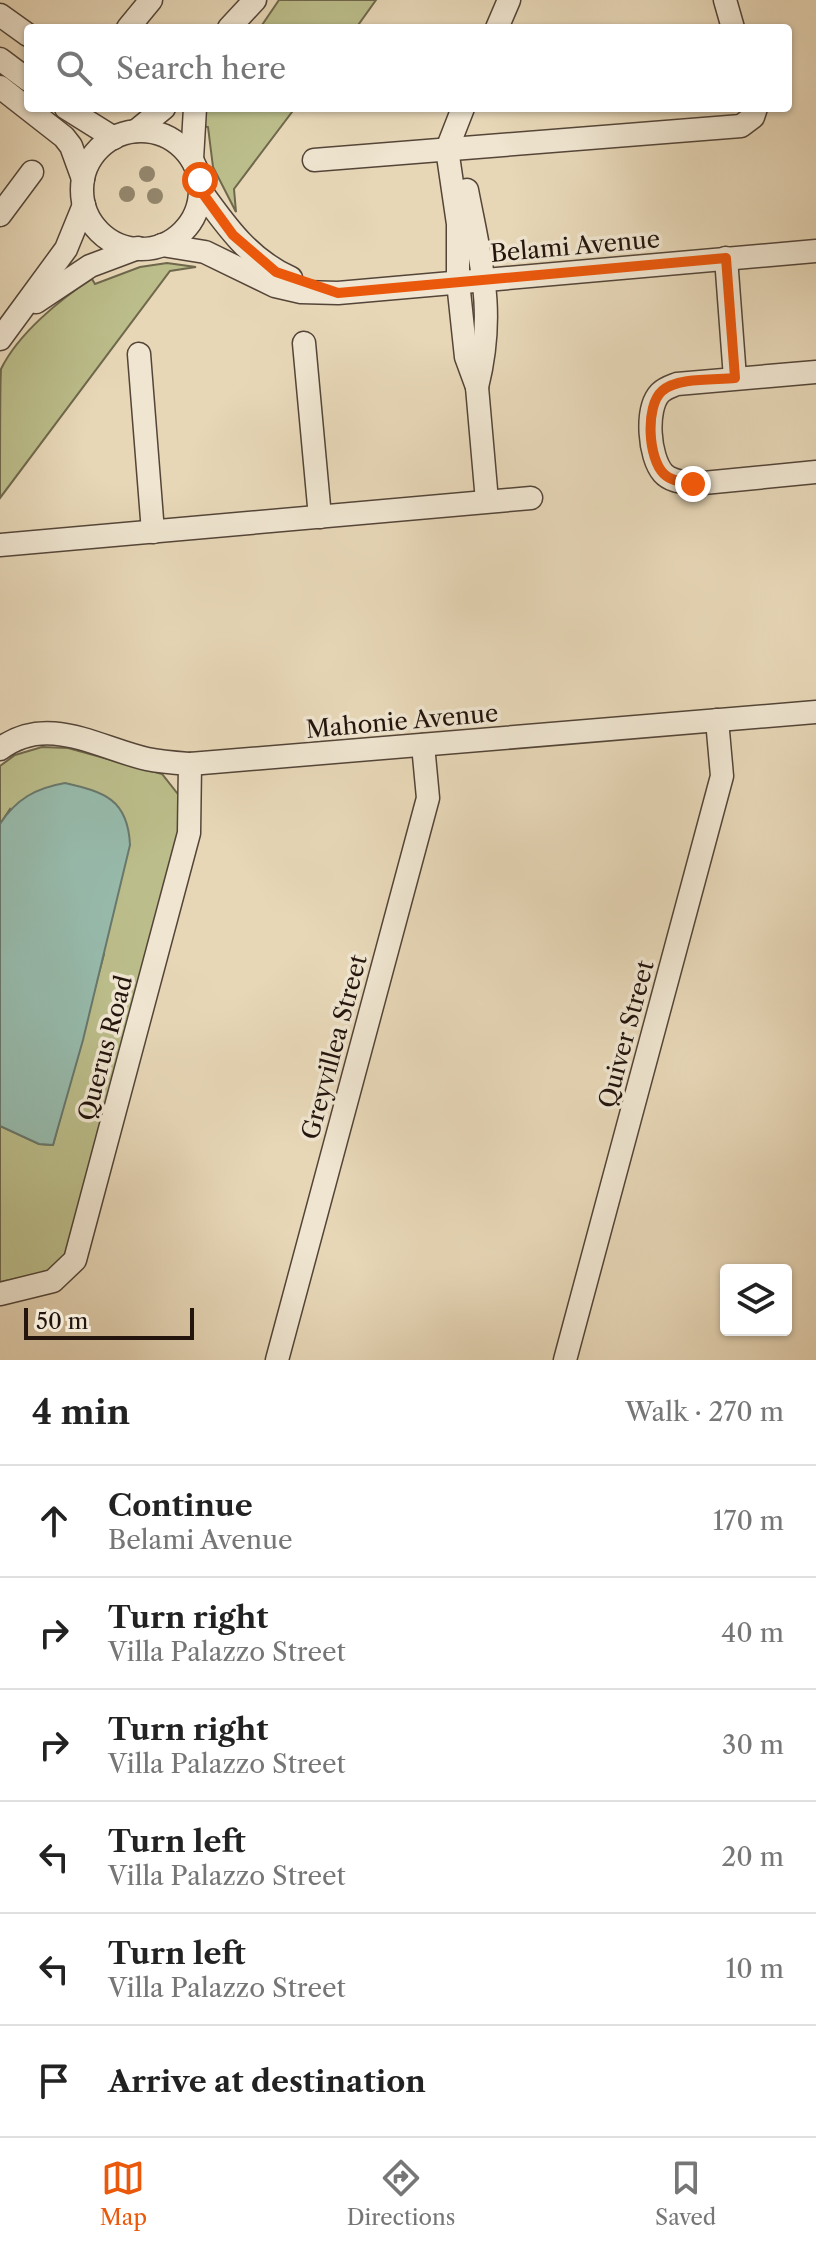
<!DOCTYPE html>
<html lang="en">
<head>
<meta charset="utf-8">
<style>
  :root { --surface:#fff; --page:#f2f2f2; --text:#222; --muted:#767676; --line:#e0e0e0; --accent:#ea580c }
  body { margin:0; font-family:"Libre Caslon Text",serif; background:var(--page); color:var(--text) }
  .controls { position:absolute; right:24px; bottom:24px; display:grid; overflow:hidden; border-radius:8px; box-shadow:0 2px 6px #0004 }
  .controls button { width:72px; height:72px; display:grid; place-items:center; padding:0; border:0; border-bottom:2px solid var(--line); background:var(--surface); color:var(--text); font:40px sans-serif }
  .scale { position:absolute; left:24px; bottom:20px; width:170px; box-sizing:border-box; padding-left:8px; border:4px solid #23140d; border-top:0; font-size:22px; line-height:28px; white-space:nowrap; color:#23140d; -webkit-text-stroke:6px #efe5d0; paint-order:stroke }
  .stop { position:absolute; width:24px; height:24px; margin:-18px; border:6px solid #ea580c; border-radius:50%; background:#fff }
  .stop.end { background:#ea580c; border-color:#fff; box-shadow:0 2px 8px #0008 }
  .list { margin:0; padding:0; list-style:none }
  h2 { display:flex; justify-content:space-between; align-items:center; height:104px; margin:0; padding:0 32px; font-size:34px }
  h2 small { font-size:26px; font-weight:400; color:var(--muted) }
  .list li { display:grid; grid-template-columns:52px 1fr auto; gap:24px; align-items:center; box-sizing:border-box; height:112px; padding:0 32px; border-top:2px solid var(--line) }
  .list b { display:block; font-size:30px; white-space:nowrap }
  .list p { margin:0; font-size:26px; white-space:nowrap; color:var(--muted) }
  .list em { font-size:26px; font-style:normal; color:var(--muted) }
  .icon { flex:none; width:44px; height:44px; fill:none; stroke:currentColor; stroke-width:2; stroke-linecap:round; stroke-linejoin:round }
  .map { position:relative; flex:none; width:816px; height:1360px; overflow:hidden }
  .search { position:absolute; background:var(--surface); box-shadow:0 2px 6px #0004; left:24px; right:24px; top:24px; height:88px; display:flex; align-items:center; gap:20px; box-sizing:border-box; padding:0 28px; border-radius:8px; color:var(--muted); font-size:30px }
  .sheet { height:776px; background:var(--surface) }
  nav { display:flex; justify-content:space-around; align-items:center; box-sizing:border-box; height:112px; border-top:2px solid var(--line); background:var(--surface); font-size:22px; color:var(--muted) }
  nav a { display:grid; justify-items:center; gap:4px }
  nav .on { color:var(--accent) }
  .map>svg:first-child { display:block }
</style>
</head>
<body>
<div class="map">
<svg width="816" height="1360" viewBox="0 0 816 1360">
  <rect width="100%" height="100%" fill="#e7d7b7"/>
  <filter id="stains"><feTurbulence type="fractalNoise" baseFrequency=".0025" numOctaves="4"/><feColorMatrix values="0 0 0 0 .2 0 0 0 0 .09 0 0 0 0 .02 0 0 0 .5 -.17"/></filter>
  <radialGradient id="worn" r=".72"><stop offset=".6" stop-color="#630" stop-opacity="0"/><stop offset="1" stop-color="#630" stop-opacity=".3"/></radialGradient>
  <g fill="#bbbd8a" stroke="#6f684c" stroke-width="2">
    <polygon points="279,0 376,0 356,28 260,28"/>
    <polygon points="206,108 295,108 234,189 236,212 213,167 208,127 202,126"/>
    <path d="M167 263 196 267 170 271 0 498C0 477 0 382 1 369 18 334 60 299 92 279L95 284 140 267Z"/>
    <polygon points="42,747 68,748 162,774 181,798 178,836 65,1256 51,1271 0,1282 0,1126 39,1144 53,1145 104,954 10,809 0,824 0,766 15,755"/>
  </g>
  <path fill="#97baab" stroke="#69786c" stroke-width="2" d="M65 783C104 792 128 799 130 845L83 1040 53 1145 39 1144 0 1126V824C16 799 36 788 65 783Z"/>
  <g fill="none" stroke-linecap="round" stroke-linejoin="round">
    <defs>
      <g id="minor">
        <polyline points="725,0 733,28"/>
        <polyline points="0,15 28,35"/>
        <polyline points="128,28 151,0"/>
        <polyline points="229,28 255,0"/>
        <polyline points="497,28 509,0"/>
        <polyline points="0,59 28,80"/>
        <polyline points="0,87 64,137 71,146 83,179"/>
        <polyline points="66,108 114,138"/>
        <polyline points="463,108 447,149 458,224 458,282 466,357 477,387 487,501"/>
        <polyline points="136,131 164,108"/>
        <circle cx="141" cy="190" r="59"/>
        <polyline points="192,159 195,108"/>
        <polyline points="314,160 741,126 753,117 756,108"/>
        <path d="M467 190C481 263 496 312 477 387"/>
        <path d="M201 191C226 226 250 260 291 278"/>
        <polyline points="0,215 32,172"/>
        <polyline points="162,245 205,252 275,286 301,292 338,293 816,251"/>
        <polyline points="726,258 735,378"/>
        <polyline points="36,302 90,266 138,248"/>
        <polyline points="0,339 66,249 84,205"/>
        <polyline points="304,343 320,517"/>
        <polyline points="139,354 153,532"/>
        <path d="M816 372 677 384C672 386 665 388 660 393 645 409 649 457 663 473 670 481 682 482 693 484L816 472"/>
        <polyline points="0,545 531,498"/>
        <path d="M0 749C47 713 98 748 147 759 161 762 176 763 190 764L816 712"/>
        <polyline points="0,1294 53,1281 75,1260 189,833 190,764"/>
        <polyline points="277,1360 428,798 423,745"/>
        <polyline points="565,1360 722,776 717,720"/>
      </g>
    </defs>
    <use href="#minor" stroke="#544538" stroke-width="25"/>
    <use href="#minor" stroke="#efe5d0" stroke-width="22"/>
  </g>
  <g fill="#94886e">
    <circle cx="147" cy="174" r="8"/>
    <circle cx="127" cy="194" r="8"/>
    <circle cx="155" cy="196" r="8"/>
  </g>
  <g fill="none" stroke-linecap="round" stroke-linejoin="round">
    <path stroke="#ea580c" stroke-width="10" d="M200 180 201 191 233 235 276 272 338 293 726 258 735 378C715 380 677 377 662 391 645 406 648 459 664 474 671 481 683 482 693 484"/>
  </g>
  <g text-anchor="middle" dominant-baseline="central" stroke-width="7" stroke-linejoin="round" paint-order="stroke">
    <g font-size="24" fill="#23140d" stroke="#efe5d0">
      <text transform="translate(575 246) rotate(-5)">Belami Avenue</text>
      <text transform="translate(402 721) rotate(-5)">Mahonie Avenue</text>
      <text transform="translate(626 1034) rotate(-75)">Quiver Street</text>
      <text transform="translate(334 1047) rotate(-75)">Greyvillea Street</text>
      <text transform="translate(105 1048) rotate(-75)">Querus Road</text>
    </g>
  </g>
  <rect width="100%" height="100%" filter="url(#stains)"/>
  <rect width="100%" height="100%" fill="url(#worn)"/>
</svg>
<div class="controls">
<button><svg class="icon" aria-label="layers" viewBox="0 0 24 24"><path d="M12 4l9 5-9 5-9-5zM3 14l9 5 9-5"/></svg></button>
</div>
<div class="scale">50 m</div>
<div class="stop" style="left:200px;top:180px"></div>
<div class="stop end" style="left:693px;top:484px"></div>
<div class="search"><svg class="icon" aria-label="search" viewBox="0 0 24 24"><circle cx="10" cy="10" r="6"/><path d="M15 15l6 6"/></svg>Search here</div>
</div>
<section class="sheet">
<h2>4 min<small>Walk · 270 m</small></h2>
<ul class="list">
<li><svg class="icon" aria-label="ahead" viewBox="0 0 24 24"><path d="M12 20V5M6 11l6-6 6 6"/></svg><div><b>Continue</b><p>Belami Avenue</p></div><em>170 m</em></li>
<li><svg class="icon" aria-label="right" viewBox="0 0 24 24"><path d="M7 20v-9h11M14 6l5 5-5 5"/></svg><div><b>Turn right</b><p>Villa Palazzo Street</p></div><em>40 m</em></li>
<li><svg class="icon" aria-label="right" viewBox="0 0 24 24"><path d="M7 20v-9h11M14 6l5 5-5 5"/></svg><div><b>Turn right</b><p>Villa Palazzo Street</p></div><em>30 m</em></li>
<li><svg class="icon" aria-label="left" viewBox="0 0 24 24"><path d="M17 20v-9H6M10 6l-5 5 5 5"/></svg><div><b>Turn left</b><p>Villa Palazzo Street</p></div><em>20 m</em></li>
<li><svg class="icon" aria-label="left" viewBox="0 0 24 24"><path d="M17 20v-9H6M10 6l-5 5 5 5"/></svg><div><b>Turn left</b><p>Villa Palazzo Street</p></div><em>10 m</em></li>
<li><svg class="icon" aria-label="arrive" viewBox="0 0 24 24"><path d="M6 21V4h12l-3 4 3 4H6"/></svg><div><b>Arrive at destination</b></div></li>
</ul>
</section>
<nav>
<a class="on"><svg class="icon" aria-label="map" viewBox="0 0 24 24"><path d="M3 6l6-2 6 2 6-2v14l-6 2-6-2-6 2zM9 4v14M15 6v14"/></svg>Map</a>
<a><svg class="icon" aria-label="directions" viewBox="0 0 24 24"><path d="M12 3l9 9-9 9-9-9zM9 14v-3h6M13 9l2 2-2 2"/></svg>Directions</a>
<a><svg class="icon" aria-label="saved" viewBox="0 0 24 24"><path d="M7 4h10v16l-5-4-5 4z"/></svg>Saved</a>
</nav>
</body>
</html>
